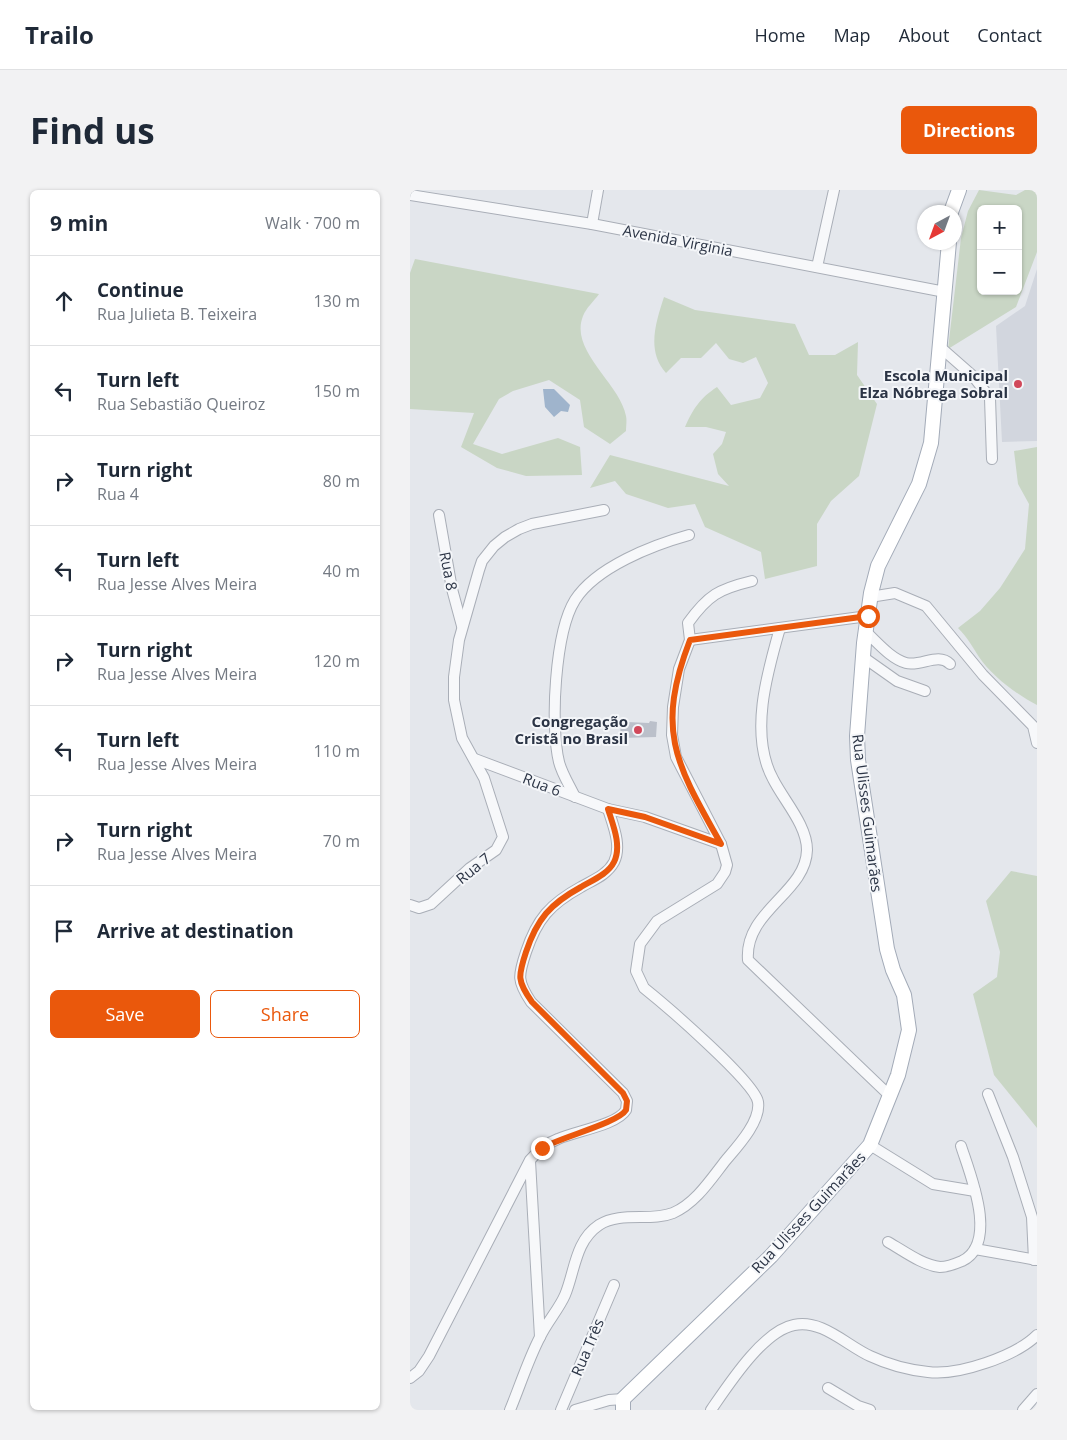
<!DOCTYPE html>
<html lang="en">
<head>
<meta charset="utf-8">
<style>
  :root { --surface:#fff; --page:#f2f2f3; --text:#1f2937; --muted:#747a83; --line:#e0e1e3; --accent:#ea580c }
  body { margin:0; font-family:"Open Sans",sans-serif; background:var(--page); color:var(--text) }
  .controls { position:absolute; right:15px; top:15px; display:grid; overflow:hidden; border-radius:8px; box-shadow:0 1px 4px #0004 }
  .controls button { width:45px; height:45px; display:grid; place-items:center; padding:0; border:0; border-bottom:1px solid var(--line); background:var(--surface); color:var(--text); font:25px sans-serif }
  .compass { position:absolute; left:507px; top:15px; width:45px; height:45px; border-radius:50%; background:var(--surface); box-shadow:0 1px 4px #0004; rotate:221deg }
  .stop { position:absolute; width:15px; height:15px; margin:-11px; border:4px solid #ea580c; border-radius:50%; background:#fff }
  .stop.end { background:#ea580c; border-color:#fff; box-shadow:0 1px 5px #0008 }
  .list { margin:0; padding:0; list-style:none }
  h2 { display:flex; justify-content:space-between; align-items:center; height:65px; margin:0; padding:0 20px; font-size:21px }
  h2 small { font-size:16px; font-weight:400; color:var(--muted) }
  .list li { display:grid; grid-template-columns:32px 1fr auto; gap:15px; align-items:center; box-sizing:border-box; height:90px; padding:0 20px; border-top:1px solid var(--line) }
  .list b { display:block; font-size:19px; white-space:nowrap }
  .list p { margin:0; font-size:16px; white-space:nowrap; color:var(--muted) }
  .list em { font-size:16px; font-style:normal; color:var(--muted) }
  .actions { display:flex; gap:10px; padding:15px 20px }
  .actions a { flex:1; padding:11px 0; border:1px solid var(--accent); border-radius:8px; text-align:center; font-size:18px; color:var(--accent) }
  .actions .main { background:var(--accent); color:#fff }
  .icon { flex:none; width:28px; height:28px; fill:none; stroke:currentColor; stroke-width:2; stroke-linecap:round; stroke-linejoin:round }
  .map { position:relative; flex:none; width:627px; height:1220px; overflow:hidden; border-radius:8px }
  header { display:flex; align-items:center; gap:30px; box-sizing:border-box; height:70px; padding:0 25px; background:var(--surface); border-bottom:1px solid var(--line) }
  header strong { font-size:24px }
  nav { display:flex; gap:28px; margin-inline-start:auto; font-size:18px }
  .intro { display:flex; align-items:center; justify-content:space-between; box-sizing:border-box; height:120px; padding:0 30px }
  h1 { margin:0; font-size:35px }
  .button { padding:12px 22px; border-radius:8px; background:var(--accent); color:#fff; font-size:18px; font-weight:700 }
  main { display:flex; gap:30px; padding:0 30px }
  aside { flex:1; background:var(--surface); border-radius:8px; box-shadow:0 1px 4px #0004 }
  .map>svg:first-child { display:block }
</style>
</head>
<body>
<header>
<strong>Trailo</strong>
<nav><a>Home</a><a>Map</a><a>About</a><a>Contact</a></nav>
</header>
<div class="intro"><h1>Find us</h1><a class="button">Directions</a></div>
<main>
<aside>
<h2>9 min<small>Walk · 700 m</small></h2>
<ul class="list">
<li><svg class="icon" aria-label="ahead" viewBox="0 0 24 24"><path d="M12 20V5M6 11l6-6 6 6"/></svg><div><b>Continue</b><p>Rua Julieta B. Teixeira</p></div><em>130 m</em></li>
<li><svg class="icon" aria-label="left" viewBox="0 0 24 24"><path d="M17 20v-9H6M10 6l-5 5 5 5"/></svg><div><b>Turn left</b><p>Rua Sebastião Queiroz</p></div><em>150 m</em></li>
<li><svg class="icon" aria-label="right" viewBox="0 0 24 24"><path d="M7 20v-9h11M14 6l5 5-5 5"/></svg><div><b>Turn right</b><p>Rua 4</p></div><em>80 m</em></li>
<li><svg class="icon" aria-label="left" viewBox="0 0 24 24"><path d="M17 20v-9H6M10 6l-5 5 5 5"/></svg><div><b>Turn left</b><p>Rua Jesse Alves Meira</p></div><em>40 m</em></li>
<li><svg class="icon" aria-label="right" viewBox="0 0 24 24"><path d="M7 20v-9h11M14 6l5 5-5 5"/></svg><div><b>Turn right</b><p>Rua Jesse Alves Meira</p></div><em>120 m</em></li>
<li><svg class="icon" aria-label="left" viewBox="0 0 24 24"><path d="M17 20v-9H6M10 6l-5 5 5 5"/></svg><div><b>Turn left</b><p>Rua Jesse Alves Meira</p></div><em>110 m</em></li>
<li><svg class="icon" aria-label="right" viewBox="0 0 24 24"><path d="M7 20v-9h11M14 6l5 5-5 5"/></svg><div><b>Turn right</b><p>Rua Jesse Alves Meira</p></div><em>70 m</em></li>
<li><svg class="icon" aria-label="arrive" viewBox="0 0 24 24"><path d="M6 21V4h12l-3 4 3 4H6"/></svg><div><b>Arrive at destination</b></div></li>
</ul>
<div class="actions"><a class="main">Save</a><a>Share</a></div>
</aside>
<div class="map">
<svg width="627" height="1220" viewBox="0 0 627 1220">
  <rect width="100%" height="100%" fill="#e4e7ec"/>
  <polygon fill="#d2d6de" points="627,79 627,251 592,252 586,136 615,116"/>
  <g fill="#c9d6c5" fill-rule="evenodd">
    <path d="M569 0 606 5 615 0H627V62L606 117 538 159 551 48 558 21ZM571 19H608V101H571Z"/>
    <path d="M5 69 189 104C184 111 176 118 173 126 159 161 210 193 216 226 217 230 216 237 216 241L200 254 174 237 170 210 139 190 103 201 89 209 63 254 92 264 148 248 170 257 172 285 116 286 87 278 51 257 64 223 0 219V83Z"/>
    <path d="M254 107 285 120 385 134 399 165H425L448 152 447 185 467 214 449 286 421 311 407 334V376L355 389 351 362 295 337 285 314 258 318 216 304 205 291 180 298 200 265 319 296 308 284 303 264 312 254 316 242 296 237H275C283 219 290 208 307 197L321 215 350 208 358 193 346 167 333 173 319 169 306 153 291 168H271L256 183C236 161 246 132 254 107Z"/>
    <path d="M627 257V515C607 505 582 486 569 467 562 456 558 448 548 438L570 421 590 398 615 359 619 314 608 294 604 261Z"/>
    <polygon points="601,681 627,686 627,938 584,885 563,804 587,787 590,762 576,711"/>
  </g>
  <polygon fill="#9fb4cc" points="133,199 144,199 160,215 158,222 151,221 144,227 135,217"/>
  <polygon fill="#bbc0ca" points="216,530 217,532 239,533 240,531 247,532 246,547 210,548 211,531"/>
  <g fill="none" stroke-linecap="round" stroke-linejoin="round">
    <defs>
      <g id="minor">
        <polyline points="0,5 182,34 535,102"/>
        <polyline points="182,34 188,0"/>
        <polyline points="407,77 424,0"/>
        <polyline points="530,157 563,186 580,208 582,269"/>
        <polyline points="29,325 42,399 52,436"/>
        <polyline points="460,407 485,403 516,416 573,485 623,536 627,553"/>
        <path d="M370 438C357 483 339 545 363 589 374 611 397 635 397 660 396 703 334 721 338 770L480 906"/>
        <path d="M456 442C467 452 481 469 496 473 511 477 528 462 540 474"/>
        <polyline points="280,450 458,426"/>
        <polyline points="453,467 487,491 515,501"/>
        <polyline points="65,569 198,619 235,627 311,654"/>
        <path d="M165 607C160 596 152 584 149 572 140 535 145 442 165 410 186 377 243 355 279 345"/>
        <polyline points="0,715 9,718 21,714 60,678 86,660 93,647 74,588 52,548 44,510 44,487 49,450 69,380 72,371 84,356 95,347 109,339 122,334 194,320"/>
        <polyline points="578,904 603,967 622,1027 624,1070"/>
        <polyline points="460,955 523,994 565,1001"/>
        <polyline points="120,971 130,1147"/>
        <path d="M478 1052C494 1061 512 1075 530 1077 538 1077 545 1074 552 1071 589 1053 560 984 551 956"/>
        <polyline points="565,1059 627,1070"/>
        <path d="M0 1188 9 1181 19 1166 120 970C128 961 137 953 148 949 166 941 207 935 216 920L217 911 213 903 121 812C107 791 108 786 116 762 127 729 140 714 171 697 183 690 197 685 204 672 212 656 203 635 198 619"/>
        <polyline points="418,1198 448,1216 460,1220"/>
        <path d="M100 1220C110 1196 118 1170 130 1147 137 1132 149 1119 155 1105 165 1081 165 1051 189 1035 211 1021 241 1032 263 1023 286 1013 301 989 316 970 328 956 351 931 348 912 345 892 254 814 234 798L226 781 230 754 247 731 307 694 315 682 317 675 311 654 266 567 262 545 263 517 269 479 280 450 278 433C298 405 309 399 342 391"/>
        <polyline points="151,1220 204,1095"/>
        <polyline points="165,1220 199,1210 213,1209"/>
        <path d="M301 1220C319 1194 353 1141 384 1135 412 1129 436 1155 460 1166 477 1174 499 1180 518 1182 548 1186 606 1166 627 1145"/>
        <polyline points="613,1220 627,1204"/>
      </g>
      <g id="major">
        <polyline points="541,22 549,0"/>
        <polyline points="213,1220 213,1209 361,1066 460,955 488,885 499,840 494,805 483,780 477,759 448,570 447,546 454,453 461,403 468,376 509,294 521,253 539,52"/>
      </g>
    </defs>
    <use href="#minor" stroke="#a9aeb7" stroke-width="12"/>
    <use href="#major" stroke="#a3abb8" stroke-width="16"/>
    <use href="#minor" stroke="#f7f8fa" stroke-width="10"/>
    <use href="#major" stroke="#fff" stroke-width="14"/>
  </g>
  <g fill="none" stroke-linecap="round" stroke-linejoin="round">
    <path stroke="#ea580c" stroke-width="6" d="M132 958C151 947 208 933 216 920L217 911 213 903 122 812C107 791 108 786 116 762 127 729 140 714 171 697 183 690 198 684 204 672 212 656 203 635 198 619L235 627 311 654C266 574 245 541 280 450L458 426"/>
  </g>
  <g fill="#d1495b" stroke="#f4f6f9" stroke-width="2">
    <circle cx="608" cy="194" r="5"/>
    <circle cx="228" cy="540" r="5"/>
  </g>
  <g text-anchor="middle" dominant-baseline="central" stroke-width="4" stroke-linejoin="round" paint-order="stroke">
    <g font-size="15" fill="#2b3445" stroke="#f4f6f9">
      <text transform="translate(268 50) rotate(11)">Avenida Virginia</text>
      <text transform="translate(39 381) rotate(79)">Rua 8</text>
      <text transform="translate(132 594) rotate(21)">Rua 6</text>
      <text transform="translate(458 623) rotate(83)">Rua Ulisses Guimarães</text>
      <text transform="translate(63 678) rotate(-39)">Rua 7</text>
      <text transform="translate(398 1022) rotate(-47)">Rua Ulisses Guimarães</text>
      <text transform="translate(177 1157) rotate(-67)">Rua Três</text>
    </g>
    <g font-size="15" font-weight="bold" fill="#2b3445" stroke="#f4f6f9" text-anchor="end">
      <text x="598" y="185">Escola Municipal<tspan x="598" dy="17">Elza Nóbrega Sobral</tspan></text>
      <text x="218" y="531">Congregação<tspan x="218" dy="17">Cristã no Brasil</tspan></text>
    </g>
  </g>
</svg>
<div class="controls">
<button>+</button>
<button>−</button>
</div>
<svg class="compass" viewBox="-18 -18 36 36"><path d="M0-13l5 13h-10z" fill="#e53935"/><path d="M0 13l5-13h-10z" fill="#747a83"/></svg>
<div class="stop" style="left:458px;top:426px"></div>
<div class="stop end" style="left:132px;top:958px"></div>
</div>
</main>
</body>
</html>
